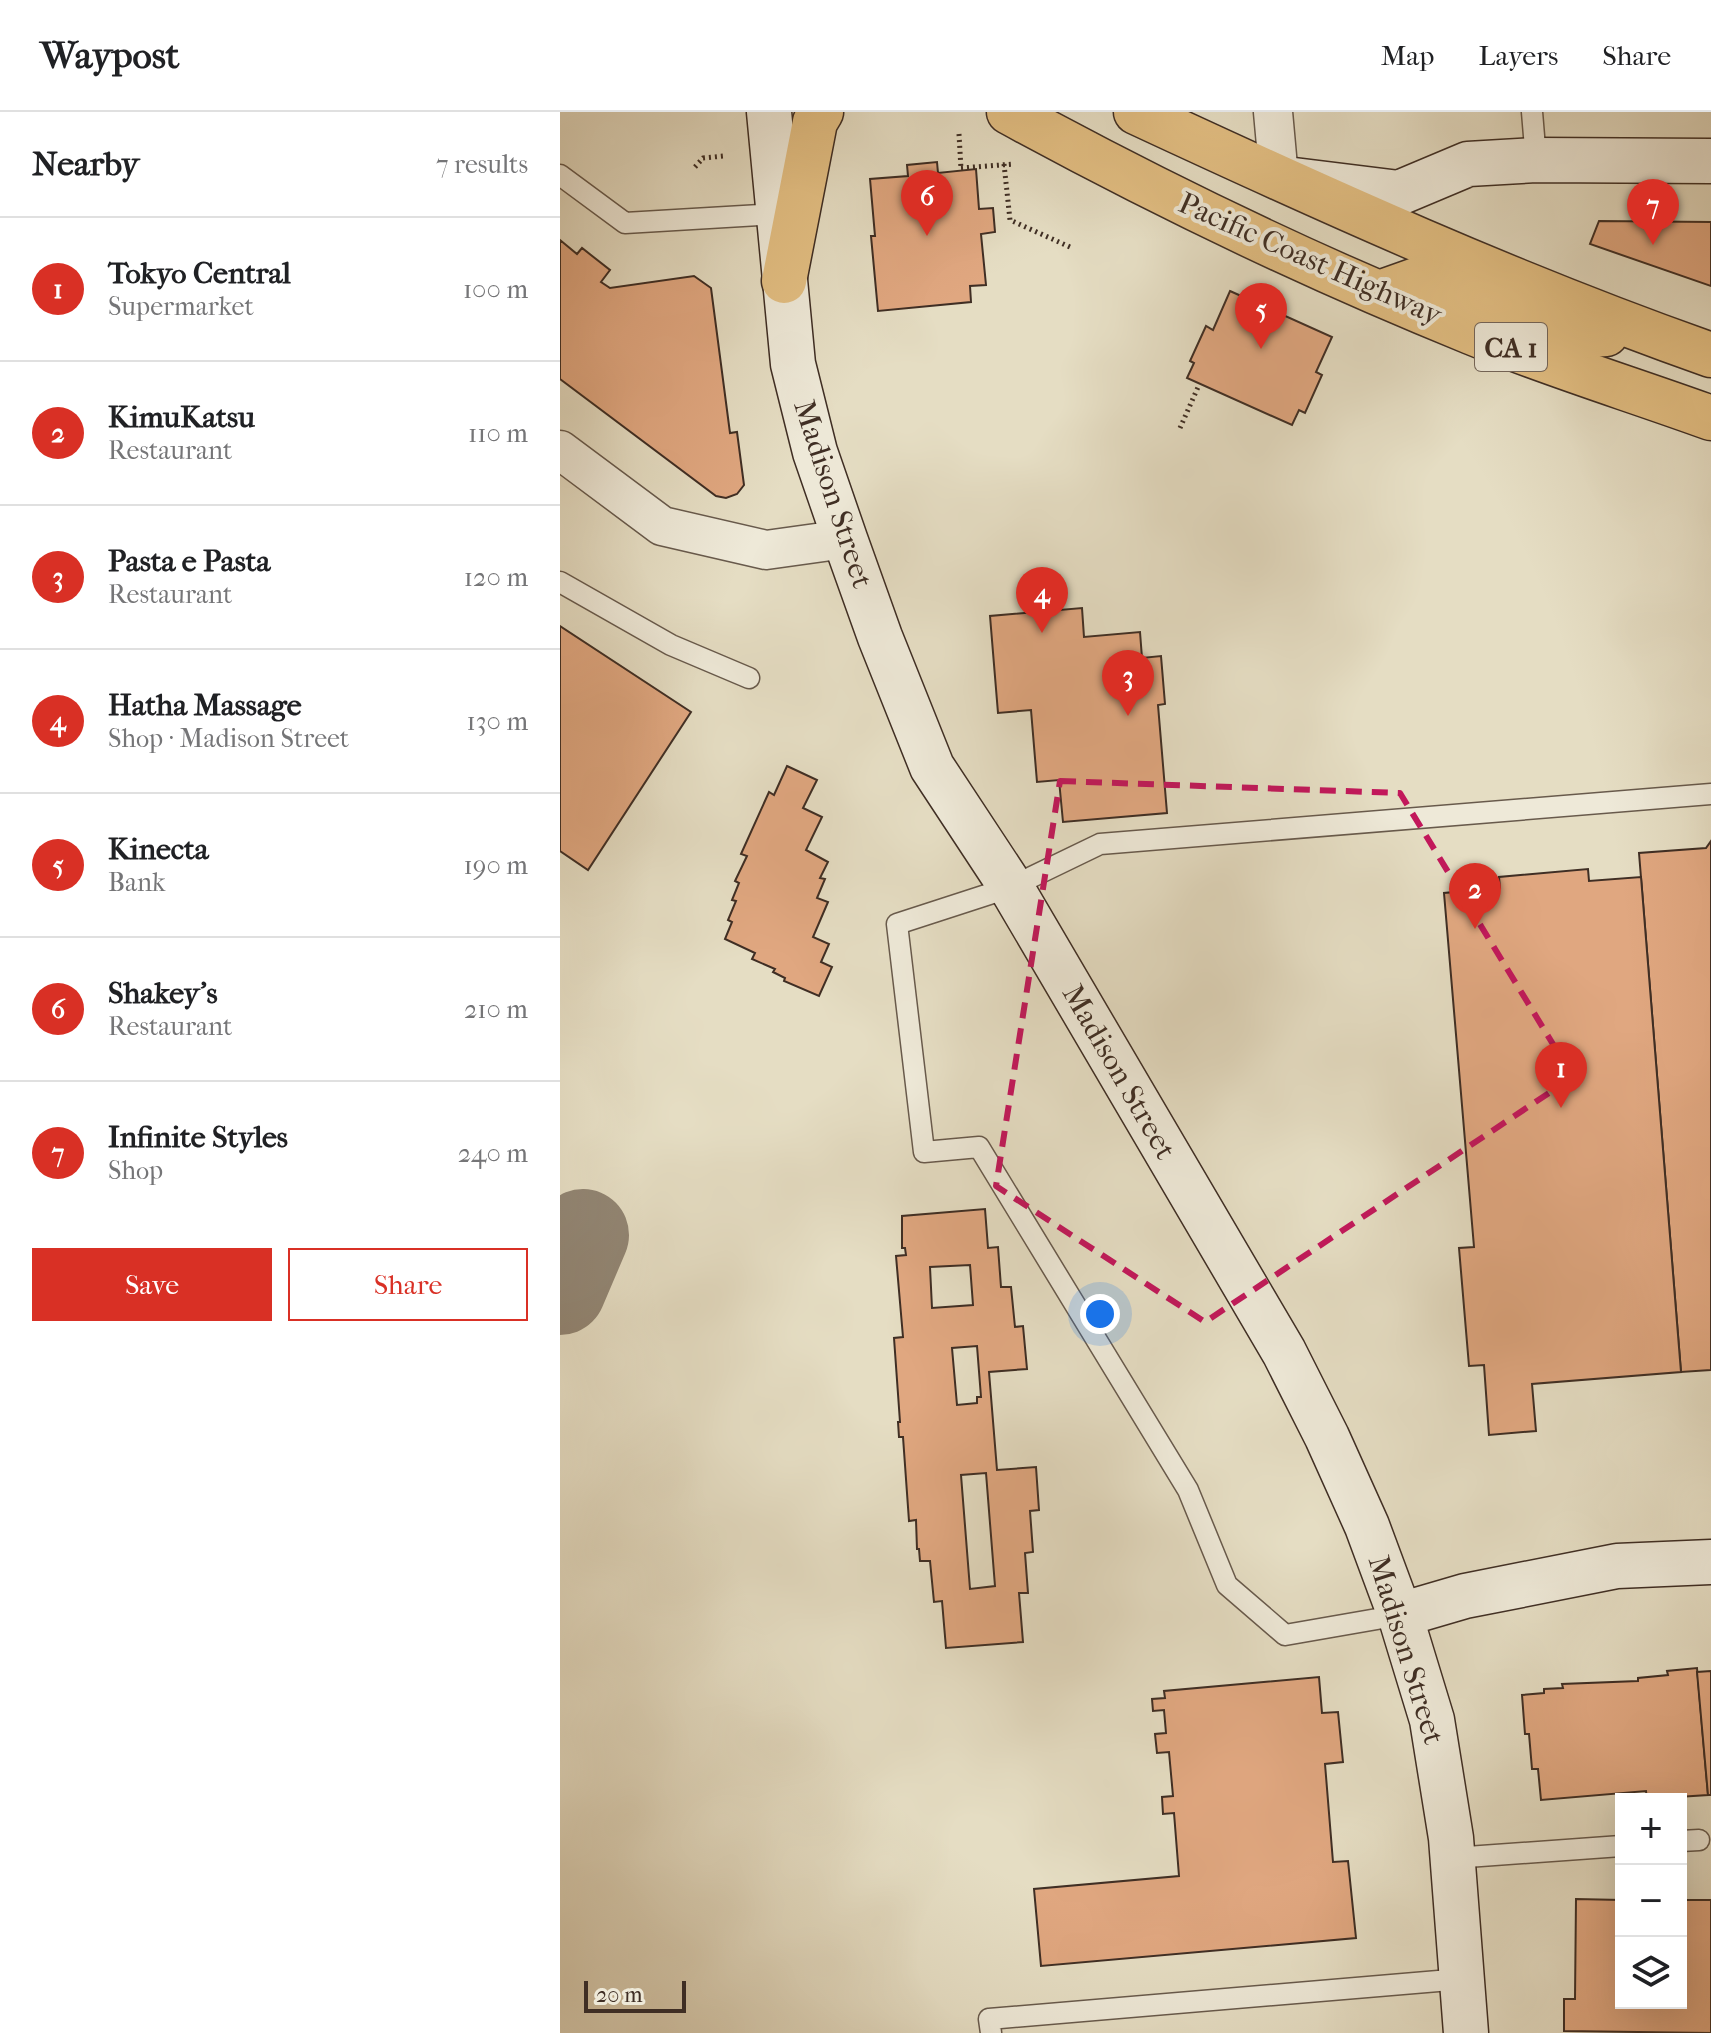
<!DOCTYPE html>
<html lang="en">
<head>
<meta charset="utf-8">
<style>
  :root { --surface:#fff; --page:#f6f6f6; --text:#202124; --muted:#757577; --line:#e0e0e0; --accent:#d93025 }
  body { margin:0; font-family:"IM FELL French Canon",serif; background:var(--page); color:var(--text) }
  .controls { position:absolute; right:24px; bottom:24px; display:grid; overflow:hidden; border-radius:0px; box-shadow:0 8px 32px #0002 }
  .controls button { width:72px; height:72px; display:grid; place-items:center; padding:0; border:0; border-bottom:2px solid var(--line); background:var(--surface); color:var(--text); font:40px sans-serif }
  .scale { position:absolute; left:24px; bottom:20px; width:102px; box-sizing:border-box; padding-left:8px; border:4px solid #3f2e24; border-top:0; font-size:22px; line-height:28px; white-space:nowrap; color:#3f2e24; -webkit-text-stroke:6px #eee9d8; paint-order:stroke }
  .you { position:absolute; left:540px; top:1202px; width:28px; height:28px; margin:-20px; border:6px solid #fff; border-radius:50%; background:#1a73e8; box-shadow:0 0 0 12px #1a73e833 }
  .badge { display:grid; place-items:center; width:52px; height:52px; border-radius:50%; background:var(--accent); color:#fff; font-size:26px; font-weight:700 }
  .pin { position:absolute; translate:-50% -66px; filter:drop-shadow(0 2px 4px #0008) }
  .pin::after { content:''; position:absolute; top:42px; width:28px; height:24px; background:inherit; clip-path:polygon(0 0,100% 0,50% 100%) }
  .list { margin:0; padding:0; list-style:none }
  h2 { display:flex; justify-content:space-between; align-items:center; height:104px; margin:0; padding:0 32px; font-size:34px }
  h2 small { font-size:26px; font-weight:400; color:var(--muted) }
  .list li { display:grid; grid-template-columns:52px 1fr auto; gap:24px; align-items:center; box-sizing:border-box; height:144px; padding:0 32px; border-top:2px solid var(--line) }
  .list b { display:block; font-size:30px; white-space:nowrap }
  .list p { margin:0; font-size:26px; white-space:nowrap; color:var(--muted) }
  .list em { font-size:26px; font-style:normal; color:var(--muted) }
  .actions { display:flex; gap:16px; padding:24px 32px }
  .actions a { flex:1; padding:18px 0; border:2px solid var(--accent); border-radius:0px; text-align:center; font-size:28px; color:var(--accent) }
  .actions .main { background:var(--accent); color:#fff }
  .icon { flex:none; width:44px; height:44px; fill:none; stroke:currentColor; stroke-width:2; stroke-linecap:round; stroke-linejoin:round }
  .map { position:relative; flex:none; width:1151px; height:1921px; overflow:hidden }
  header { display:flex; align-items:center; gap:48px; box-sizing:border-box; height:112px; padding:0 40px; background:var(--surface); border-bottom:2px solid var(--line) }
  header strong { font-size:38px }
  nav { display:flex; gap:44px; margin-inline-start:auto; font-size:28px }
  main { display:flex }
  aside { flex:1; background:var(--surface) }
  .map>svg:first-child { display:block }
</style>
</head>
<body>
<header>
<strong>Waypost</strong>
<nav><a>Map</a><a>Layers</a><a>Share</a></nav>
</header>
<main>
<aside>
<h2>Nearby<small>7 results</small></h2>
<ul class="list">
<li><span class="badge">1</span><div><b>Tokyo Central</b><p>Supermarket</p></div><em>100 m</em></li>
<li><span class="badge">2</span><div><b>KimuKatsu</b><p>Restaurant</p></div><em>110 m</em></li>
<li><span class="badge">3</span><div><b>Pasta e Pasta</b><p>Restaurant</p></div><em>120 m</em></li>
<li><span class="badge">4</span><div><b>Hatha Massage</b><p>Shop · Madison Street</p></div><em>130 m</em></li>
<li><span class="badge">5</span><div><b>Kinecta</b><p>Bank</p></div><em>190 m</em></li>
<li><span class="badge">6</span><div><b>Shakey's</b><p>Restaurant</p></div><em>210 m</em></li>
<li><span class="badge">7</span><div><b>Infinite Styles</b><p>Shop</p></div><em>240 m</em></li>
</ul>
<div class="actions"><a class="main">Save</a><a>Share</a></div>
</aside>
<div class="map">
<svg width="1151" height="1921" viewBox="0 0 1151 1921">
  <rect width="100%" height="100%" fill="#e5ddc3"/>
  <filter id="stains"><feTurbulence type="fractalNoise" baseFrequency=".0025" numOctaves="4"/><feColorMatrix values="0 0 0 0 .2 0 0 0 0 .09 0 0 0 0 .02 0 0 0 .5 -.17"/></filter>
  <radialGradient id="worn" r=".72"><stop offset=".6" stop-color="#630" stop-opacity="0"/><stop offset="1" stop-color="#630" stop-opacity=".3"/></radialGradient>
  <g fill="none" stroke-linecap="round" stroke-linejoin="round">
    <polyline stroke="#928674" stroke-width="92" points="0,1177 23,1123"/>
  </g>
  <g fill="#e0a780" stroke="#3f2e24" stroke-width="2" fill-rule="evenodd">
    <polygon points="377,50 378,61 416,57 419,97 433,96 435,120 421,122 426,173 410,174 411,190 318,199 311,124 315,124 310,67 348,64 347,53"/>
    <polygon points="1039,109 1151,110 1151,174 1030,132"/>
    <polygon points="0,128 17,142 22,136 50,158 41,170 50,176 134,164 151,176 170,321 177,320 184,373 177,382 166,386 156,384 0,267"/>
    <polygon points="670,179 772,225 756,260 762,263 745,301 739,298 732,313 627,266 634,251 630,249 646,214 653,218"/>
    <polygon points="522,496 524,525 580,520 582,546 601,544 605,592 598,593 607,701 503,710 499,668 477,670 471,598 438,601 430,504"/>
    <polygon points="0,514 131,600 28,758 0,739"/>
    <polygon points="227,654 257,668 243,696 262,705 246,738 268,750 260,766 265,767 257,786 268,790 253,825 269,832 261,850 272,855 259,884 224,869 225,866 213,860 215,857 192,847 195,841 165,827 172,810 168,808 176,789 172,788 179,771 175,769 187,744 181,742 209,680 214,683"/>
    <polygon points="1151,729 1151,1258 1121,1260 1079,741 1146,736"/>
    <polygon points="1028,757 1029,769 1081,765 1121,1260 972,1272 976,1319 929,1323 924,1253 909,1254 899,1136 914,1135 884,781 940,776 939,765"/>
    <path d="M425 1097 428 1136 438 1135 441 1175H451L455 1215 463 1214 467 1257 429 1260 437 1358 476 1355 479 1398 470 1399 473 1440 465 1441 468 1481H459L463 1530 386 1536 382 1489 374 1490 370 1449H360L359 1437H357L356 1408 349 1409 343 1325H339L338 1310H340L334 1226 343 1225 336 1144 346 1143 345 1136H342V1104ZM410 1153 413 1193 372 1196 370 1155ZM417 1234 421 1285H417V1291L397 1293 392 1236ZM426 1361 435 1474 410 1477 401 1363Z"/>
    <polygon points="1137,1556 1148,1683 1087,1687 1086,1679 981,1688 978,1657 972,1657 969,1622 965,1622 962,1583 984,1581 984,1577 1003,1576 1002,1572 1078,1569 1078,1566 1108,1563 1107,1559"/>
    <polygon points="1151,1559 1151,1683 1148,1683 1137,1560"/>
    <polygon points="759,1565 762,1601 778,1600 783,1650 765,1652 773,1750 788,1749 796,1826 481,1854 474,1777 619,1764 614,1701 603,1702 602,1685 613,1684 609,1640 597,1641 595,1622 606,1621 604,1598 593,1599 592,1587 605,1586 604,1579"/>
    <polygon points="1016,1787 1061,1788 1061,1891 1121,1891 1121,1788 1151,1788 1151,1921 1004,1919 1004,1887 1015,1887"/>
  </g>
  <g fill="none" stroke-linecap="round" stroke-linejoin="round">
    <defs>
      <g id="lane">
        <polyline points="972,0 976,48"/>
        <polyline points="0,63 65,111 218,102"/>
        <polyline points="0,470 111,533 189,566"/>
        <polyline points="840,1503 725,1523 667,1473 628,1378 419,1035 364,1040 337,812 451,775 540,732 1151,682"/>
        <polyline points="1121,1729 1139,1728"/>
        <polyline points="893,1746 1061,1734"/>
        <polyline points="431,1921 429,1907 902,1867"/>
      </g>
      <g id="street">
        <polyline points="713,0 719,66"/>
        <polyline points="0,338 102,414 206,438 285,427"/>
      </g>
      <g id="secondary">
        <polyline points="209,0 233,252 255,340 285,427 320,525 372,655 451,775 724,1240 767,1325 807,1414 840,1503 872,1608 891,1726 906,1921"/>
        <polyline points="734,68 839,81 908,52 976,48 1151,49"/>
        <polyline points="840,1503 905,1484 1057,1454 1151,1450"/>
      </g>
      <g id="highway">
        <path d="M449 0C599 82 753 156 911 220 989 252 1071 277 1151 306"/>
        <path d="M576 0C765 88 955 174 1151 243"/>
        <polyline points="224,169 255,10 261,0"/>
        <polyline points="828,178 859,167 1016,224 1046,222"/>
      </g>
    </defs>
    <use href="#lane" stroke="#685a4c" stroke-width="23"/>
    <use href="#street" stroke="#685a4c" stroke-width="41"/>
    <use href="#secondary" stroke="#3f2e24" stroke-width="47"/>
    <use href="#highway" stroke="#3f2e24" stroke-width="47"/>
    <g stroke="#3f2e24" stroke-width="5" stroke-dasharray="2 4" stroke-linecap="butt">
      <polyline points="399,22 401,57"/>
      <polyline points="444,52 450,108 510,135"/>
      <polyline points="135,55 143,46 164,44"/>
      <polyline points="401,56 454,52"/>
      <polyline points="620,316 639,273"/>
    </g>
    <use href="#lane" stroke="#eee9d8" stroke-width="20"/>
    <use href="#street" stroke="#eee9d8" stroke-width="38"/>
    <use href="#secondary" stroke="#eee9d8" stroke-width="44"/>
    <use href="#highway" stroke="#e2be82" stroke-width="44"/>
  </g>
  <path fill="none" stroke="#c2185b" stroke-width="6" stroke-dasharray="16 10" stroke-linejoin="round" d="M500 669 840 681 1013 965 645 1210 436 1074Z"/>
  <g text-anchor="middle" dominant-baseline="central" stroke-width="8" stroke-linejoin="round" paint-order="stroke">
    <rect fill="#eee9d8" stroke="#74665a" stroke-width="2" x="915" y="211" width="72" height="48" rx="6"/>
    <g font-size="28" font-weight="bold" fill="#3f2e24">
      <text x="951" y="235">CA 1</text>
    </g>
    <g font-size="30" fill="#3f2e24" stroke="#eee9d8">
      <text transform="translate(750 147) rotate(24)">Pacific Coast Highway</text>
      <text transform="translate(273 382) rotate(72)">Madison Street</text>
      <text transform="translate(559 960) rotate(60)">Madison Street</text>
      <text transform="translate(846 1538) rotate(73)">Madison Street</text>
    </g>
  </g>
  <rect width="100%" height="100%" filter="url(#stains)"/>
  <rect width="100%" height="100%" fill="url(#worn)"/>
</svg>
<div class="controls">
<button>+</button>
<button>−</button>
<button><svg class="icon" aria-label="layers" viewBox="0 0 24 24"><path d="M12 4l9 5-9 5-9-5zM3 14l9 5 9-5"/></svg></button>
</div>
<div class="scale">20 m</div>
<div class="you"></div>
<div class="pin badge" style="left:1001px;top:996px">1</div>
<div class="pin badge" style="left:915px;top:817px">2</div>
<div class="pin badge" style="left:568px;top:604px">3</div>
<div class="pin badge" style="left:482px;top:521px">4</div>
<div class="pin badge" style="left:701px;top:237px">5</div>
<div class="pin badge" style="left:367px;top:124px">6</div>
<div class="pin badge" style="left:1093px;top:133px">7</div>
</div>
</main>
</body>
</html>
